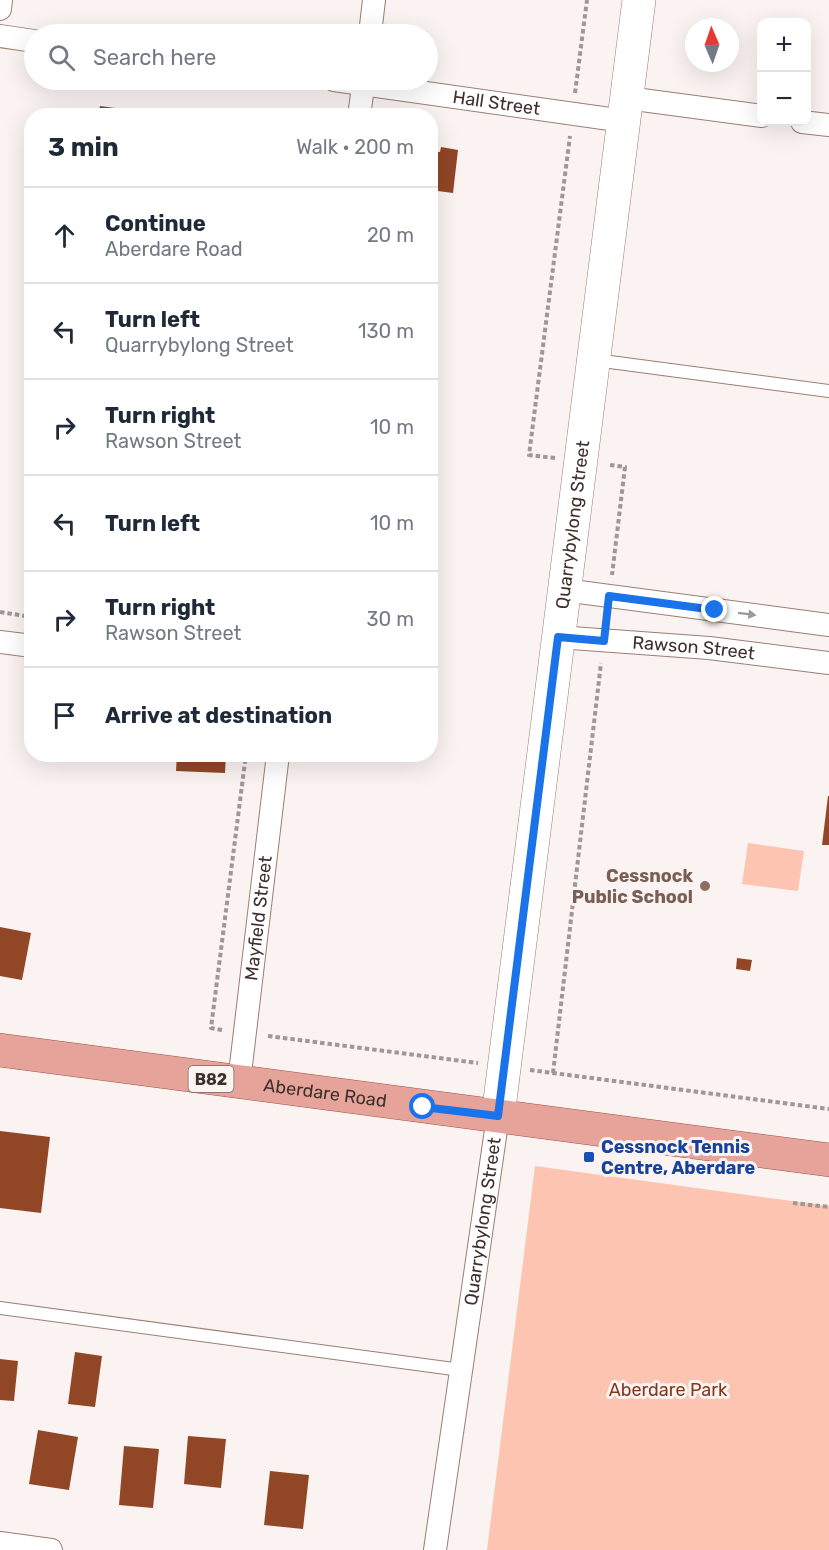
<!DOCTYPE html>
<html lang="en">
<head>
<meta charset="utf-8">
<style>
  :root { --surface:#fff; --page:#f2f2f3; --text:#1f2937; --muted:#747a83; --line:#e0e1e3 }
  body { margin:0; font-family:Rubik,sans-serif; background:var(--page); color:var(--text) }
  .controls { position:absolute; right:18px; top:18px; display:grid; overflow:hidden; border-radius:12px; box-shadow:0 6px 24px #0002 }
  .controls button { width:54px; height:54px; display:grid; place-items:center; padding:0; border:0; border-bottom:2px solid var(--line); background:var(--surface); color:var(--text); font:30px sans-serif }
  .compass { position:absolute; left:685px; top:18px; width:54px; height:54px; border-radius:50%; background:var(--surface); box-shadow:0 6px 24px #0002; rotate:358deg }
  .stop { position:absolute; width:18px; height:18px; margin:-14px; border:4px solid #1a73e8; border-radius:50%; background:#fff }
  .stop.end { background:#1a73e8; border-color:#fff; box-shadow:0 2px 6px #0008 }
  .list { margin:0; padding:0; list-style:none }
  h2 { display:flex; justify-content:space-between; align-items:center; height:78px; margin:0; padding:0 24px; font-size:26px }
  h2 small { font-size:20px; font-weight:400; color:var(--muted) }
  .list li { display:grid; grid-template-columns:39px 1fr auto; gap:18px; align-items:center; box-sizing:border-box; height:96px; padding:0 24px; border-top:2px solid var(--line) }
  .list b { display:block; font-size:22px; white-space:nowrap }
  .list p { margin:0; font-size:20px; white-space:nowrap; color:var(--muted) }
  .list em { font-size:20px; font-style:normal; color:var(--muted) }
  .icon { flex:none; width:33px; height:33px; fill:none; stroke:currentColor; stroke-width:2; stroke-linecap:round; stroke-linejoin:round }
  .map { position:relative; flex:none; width:829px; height:1550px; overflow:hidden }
  .search { position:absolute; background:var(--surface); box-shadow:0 6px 24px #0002; left:24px; top:24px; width:414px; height:66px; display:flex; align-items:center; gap:15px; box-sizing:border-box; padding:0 21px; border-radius:33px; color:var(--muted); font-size:22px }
  .panel { position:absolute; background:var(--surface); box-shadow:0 6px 24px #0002; left:24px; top:108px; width:414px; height:654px; border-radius:24px }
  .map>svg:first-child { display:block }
</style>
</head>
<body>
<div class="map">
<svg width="829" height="1550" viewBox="0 0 829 1550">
  <rect width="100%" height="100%" fill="#faf3f1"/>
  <g fill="#fdc5b1">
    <polygon points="748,843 804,851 798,891 742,884"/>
    <polygon points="535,1166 829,1206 829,1550 487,1550"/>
  </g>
  <g fill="#914626">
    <polygon points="100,106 130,110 129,116 98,116"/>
    <polygon points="441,147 458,150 453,193 430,190 430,151 440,152"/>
    <polygon points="177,754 226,754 225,773 176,771"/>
    <polygon points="828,796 829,796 829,845 822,845"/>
    <polygon points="0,927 31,933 22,980 0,976"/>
    <polygon points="737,958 752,960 750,971 736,969"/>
    <polygon points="0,1131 50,1137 41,1213 0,1208"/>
    <polygon points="75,1352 102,1356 95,1407 68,1404"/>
    <polygon points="0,1359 18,1361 14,1401 0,1400"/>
    <polygon points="38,1430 78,1437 69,1490 29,1484"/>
    <polygon points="188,1436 226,1439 221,1488 184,1484"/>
    <polygon points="124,1446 159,1449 153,1508 119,1505"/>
    <polygon points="270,1471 309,1475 303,1529 264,1525"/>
  </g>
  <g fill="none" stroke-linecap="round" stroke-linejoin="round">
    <defs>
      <g id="lane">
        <polyline points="595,360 829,391"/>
        <polyline points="0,1308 461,1370"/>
      </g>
      <g id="street">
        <polyline points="0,9 1,0"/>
        <polyline points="370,34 374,0"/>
        <polyline points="0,36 34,41"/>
        <path id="s1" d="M334 80 624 121"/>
        <polyline points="627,98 762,116"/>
        <polyline points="359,116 364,80"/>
        <polyline points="802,122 829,125"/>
        <polyline points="564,590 829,625"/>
        <path id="s2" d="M558 637 709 648 829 663"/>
        <polyline points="0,642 32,646"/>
        <path id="s3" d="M239 1082 278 754"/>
        <polyline points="0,1543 51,1550"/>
        <path id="s4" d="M435 1550 498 1116"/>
      </g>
      <g id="secondary">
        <path id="s5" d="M498 1116 639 0"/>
      </g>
      <g id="primary">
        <path id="s6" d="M0 1050 829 1160"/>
      </g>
    </defs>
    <use href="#lane" stroke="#9c7e73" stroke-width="14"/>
    <use href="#street" stroke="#9c7e73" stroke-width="24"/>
    <use href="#secondary" stroke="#9c7e73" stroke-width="34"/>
    <use href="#primary" stroke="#a05247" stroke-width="34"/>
    <g stroke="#a09693" stroke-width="4" stroke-dasharray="4.5 3" stroke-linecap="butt">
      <polyline points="575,93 587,0"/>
      <polyline points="555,458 529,455 570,136"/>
      <polyline points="610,465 625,467 612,575"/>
      <polyline points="0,612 32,617"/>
      <polyline points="222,1030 211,1028 246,754"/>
      <polyline points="268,1036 478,1063"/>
      <polyline points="530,1070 829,1109"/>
      <polyline points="553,1073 601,663"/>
      <polyline points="793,1203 829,1207"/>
    </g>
    <use href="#lane" stroke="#fff" stroke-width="12"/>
    <use href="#street" stroke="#fff" stroke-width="22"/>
    <use href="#secondary" stroke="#fff" stroke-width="33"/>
    <use href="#primary" stroke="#e6a39a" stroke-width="33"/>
  </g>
  <defs><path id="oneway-solid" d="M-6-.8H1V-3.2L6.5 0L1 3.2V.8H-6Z" transform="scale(1.5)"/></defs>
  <use fill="#9e9896" href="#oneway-solid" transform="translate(747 614) rotate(7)"/>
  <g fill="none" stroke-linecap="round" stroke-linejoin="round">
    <polyline stroke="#1a73e8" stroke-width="8" points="423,1107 498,1116 558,637 604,641 609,596 715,610"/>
  </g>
  <circle fill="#8d6e63" stroke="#faf3f1" stroke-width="2" cx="705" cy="886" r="6"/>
  <rect fill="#1a4fb4" stroke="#faf3f1" stroke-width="2" x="583" y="1151" width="12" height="12" rx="3"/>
  <g text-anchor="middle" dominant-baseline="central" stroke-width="6" stroke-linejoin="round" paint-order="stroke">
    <rect fill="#faf3f1" stroke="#766a67" stroke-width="1.5" x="188.5" y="1066" width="45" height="26" rx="4.5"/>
    <g font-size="16" font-weight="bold" fill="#3d302c">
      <text x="211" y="1079">B82</text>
    </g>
    <g font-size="18" fill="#3d302c" stroke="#faf3f1">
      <text stroke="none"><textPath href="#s1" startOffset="164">Hall Street</textPath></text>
      <text stroke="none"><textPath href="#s5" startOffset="596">Quarrybylong Street</textPath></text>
      <text stroke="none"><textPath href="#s2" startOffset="136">Rawson Street</textPath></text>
      <text stroke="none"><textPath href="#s3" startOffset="165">Mayfield Street</textPath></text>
      <text stroke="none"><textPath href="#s6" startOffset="328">Aberdare Road</textPath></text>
      <text stroke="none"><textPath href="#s4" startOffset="332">Quarrybylong Street</textPath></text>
    </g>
    <g font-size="18" font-weight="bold" fill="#785e54" stroke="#faf3f1" text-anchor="end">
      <text x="693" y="876">Cessnock<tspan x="693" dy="21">Public School</tspan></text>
    </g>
    <g font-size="18" font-weight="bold" fill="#164399" stroke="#faf3f1" text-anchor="start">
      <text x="601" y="1147">Cessnock Tennis<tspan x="601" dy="21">Centre, Aberdare</tspan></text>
    </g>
    <g font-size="18" fill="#84381b" stroke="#faf3f1">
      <text x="668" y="1390">Aberdare Park</text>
    </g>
  </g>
</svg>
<div class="controls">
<button>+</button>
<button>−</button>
</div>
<svg class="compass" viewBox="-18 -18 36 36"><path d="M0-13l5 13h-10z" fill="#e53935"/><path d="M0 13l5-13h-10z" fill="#747a83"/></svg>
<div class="stop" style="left:423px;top:1107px"></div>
<div class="stop end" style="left:715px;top:610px"></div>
<div class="search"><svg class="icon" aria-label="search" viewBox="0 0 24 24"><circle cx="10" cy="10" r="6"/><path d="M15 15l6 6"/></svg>Search here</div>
<section class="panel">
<h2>3 min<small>Walk · 200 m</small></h2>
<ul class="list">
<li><svg class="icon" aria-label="ahead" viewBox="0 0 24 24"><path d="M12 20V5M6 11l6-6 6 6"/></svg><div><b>Continue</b><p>Aberdare Road</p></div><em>20 m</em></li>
<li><svg class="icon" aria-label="left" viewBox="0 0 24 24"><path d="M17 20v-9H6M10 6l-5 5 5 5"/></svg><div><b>Turn left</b><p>Quarrybylong Street</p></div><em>130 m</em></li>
<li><svg class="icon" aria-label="right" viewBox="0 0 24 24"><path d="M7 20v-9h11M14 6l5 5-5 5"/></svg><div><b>Turn right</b><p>Rawson Street</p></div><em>10 m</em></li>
<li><svg class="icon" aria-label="left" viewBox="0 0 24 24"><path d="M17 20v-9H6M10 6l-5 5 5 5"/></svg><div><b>Turn left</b></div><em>10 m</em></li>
<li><svg class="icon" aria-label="right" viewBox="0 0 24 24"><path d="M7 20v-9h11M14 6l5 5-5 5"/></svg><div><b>Turn right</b><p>Rawson Street</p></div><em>30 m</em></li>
<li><svg class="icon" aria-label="arrive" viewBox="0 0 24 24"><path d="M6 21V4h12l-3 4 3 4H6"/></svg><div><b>Arrive at destination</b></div></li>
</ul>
</section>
</div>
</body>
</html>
